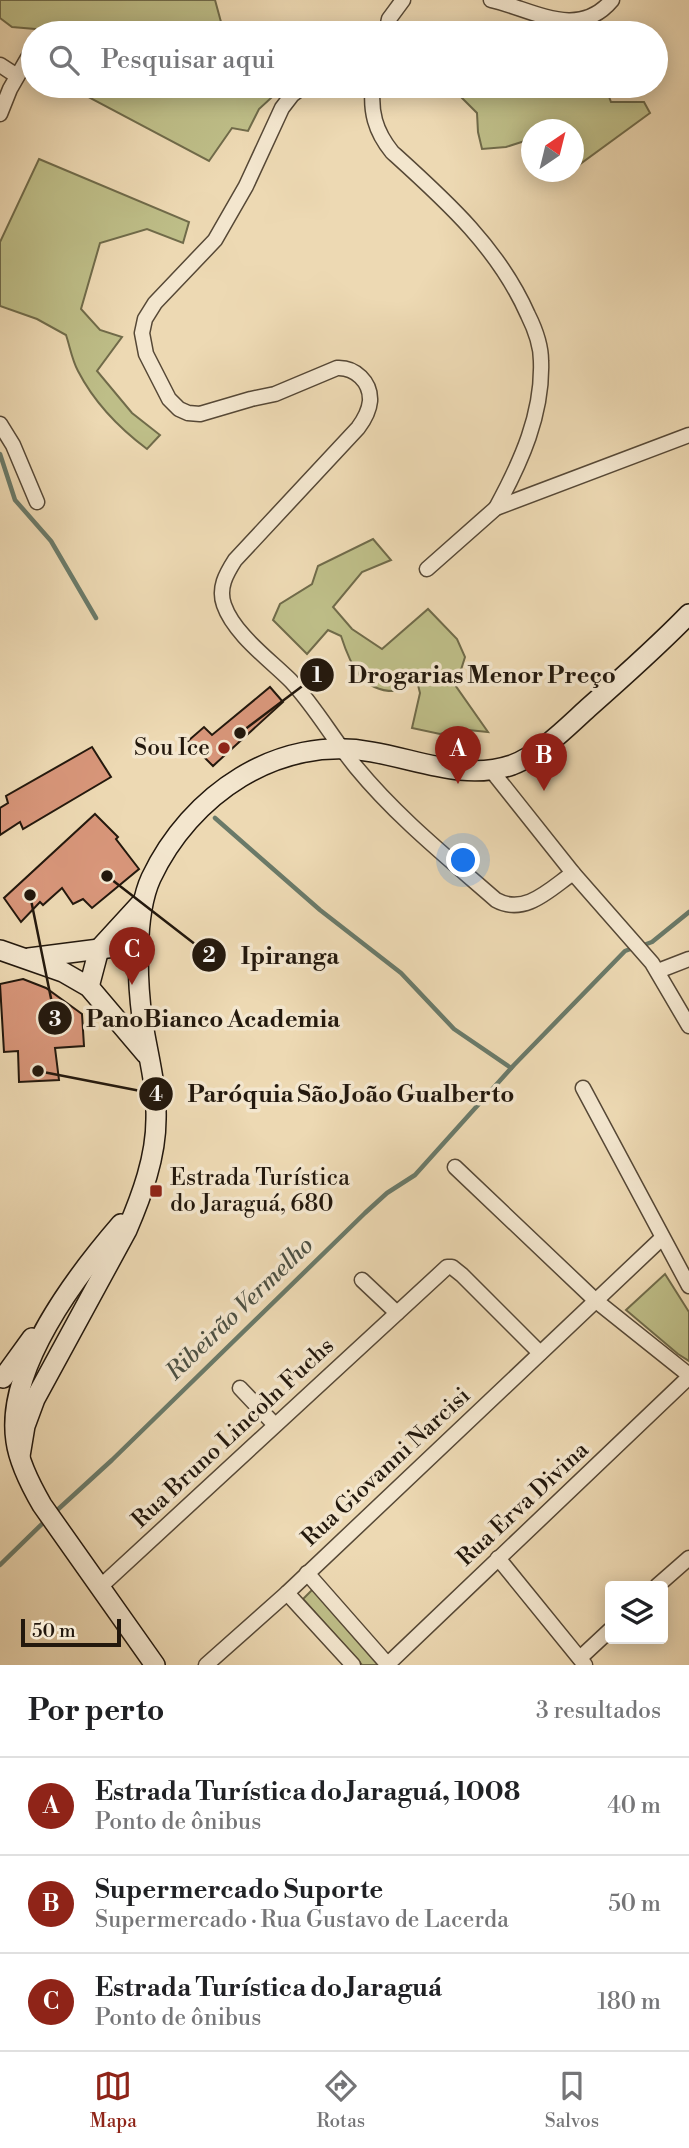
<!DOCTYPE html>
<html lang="pt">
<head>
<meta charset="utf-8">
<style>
  :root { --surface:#fff; --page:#f6f6f6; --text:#202124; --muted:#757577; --line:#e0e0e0; --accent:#8f2418 }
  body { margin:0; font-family:"Libre Bodoni",serif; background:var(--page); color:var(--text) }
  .controls { position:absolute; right:21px; bottom:21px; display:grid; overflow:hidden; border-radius:7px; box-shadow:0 4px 18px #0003 }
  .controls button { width:63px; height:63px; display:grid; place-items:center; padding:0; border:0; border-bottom:2px solid var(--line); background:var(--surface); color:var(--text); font:35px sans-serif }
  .compass { position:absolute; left:521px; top:119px; width:63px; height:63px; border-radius:50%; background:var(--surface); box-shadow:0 4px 18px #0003; rotate:35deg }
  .scale { position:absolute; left:21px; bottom:18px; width:100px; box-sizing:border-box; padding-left:7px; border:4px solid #23180d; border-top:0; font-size:19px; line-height:24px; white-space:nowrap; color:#23180d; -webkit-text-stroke:5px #f3e6ce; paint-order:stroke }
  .you { position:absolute; left:464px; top:861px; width:24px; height:24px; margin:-18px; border:5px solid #fff; border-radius:50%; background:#1a73e8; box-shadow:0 0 0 10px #1a73e833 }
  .badge { display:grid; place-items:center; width:46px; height:46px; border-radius:50%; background:var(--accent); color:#fff; font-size:23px; font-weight:700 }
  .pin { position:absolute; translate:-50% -58px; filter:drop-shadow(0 2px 4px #0008) }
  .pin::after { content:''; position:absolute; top:37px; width:24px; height:21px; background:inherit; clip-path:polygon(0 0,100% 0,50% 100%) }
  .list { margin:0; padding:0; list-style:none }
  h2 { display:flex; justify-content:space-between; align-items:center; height:91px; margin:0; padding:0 28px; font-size:30px }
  h2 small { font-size:23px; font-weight:400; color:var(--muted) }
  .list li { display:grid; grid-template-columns:46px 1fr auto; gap:21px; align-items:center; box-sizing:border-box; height:98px; padding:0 28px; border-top:2px solid var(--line) }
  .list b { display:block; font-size:26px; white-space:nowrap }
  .list p { margin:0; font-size:23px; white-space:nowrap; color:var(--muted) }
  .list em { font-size:23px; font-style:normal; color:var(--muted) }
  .icon { flex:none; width:38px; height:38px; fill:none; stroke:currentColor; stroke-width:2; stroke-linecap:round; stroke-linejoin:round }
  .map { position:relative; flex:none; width:689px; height:1665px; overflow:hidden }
  .search { position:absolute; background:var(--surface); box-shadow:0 4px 18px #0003; left:21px; right:21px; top:21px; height:77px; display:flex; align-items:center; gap:18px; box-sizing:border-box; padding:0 24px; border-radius:38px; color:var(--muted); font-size:26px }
  .sheet { height:385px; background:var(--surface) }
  nav { display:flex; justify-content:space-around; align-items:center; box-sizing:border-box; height:98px; border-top:2px solid var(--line); background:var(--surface); font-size:19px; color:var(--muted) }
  nav a { display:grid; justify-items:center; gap:4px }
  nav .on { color:var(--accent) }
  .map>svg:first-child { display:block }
</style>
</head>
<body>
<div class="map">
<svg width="689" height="1665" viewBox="0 0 689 1665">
  <rect width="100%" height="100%" fill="#edd9b3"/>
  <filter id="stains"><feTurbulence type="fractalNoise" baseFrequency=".00286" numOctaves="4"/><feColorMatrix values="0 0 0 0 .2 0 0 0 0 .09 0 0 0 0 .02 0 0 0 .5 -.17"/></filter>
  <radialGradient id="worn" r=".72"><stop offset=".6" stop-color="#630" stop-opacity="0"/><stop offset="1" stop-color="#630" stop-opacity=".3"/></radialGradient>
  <g fill="#bebe88" stroke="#706b4a" stroke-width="2">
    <polygon points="0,0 215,0 224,33 50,33 47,30 12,27 0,18"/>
    <polygon points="75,86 284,86 259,109 248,131 232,128 209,161 75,90"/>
    <polygon points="471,86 605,86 611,102 644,102 650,113 576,167 574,130 532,130 531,139 506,147 482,149 478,132 477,113 457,93"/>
    <path d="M39 159 189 222 183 243 147 229 100 243 81 309 100 330 122 337 97 371 132 413 160 435 147 449C119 428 94 402 78 371 72 360 70 347 66 335L37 319 0 306V242Z"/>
    <path d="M373 539 391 560 362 572 333 607 352 629 382 649 428 609 457 639 465 657 459 676 453 682 488 732 458 729 440 734 412 728 420 693 417 681 404 676 397 691C362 693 350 664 341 636L328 630 307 654 273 620 280 604 312 584 318 566Z"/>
    <polygon points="665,1274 689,1312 689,1361 678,1354 626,1310"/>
    <polygon points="314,1588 383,1665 362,1665 303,1599"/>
  </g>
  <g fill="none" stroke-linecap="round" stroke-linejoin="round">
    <g stroke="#6a7a69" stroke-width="4.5">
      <polyline points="0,454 15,500 51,541 96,618"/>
      <polyline points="215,818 320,910 401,973 454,1029 511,1068"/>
      <polyline points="641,946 652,942 689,912"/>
      <polyline points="54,1513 112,1460 365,1213 387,1193 415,1175 514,1065 625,951 633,948"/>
      <polyline points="0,1565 45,1521"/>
    </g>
  </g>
  <g fill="#d8967a" stroke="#23180d" stroke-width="2">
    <polygon points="270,687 283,702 213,766 188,741 204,727 212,735"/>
    <polygon points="92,747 111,777 23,829 20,822 0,835 0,808 8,803 6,796"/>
    <polygon points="95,814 118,837 116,839 139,869 92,908 83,899 73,904 62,888 43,905 40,902 21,922 4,898"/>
    <polygon points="23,979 46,988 82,1014 84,1046 55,1048 59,1080 19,1082 18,1051 4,1052 0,984"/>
  </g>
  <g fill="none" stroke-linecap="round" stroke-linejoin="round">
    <defs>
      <g id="minor">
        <path d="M491 0C532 9 578 41 612 0"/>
        <polyline points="386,33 389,19 403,0"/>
        <polyline points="0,65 17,76"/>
        <path d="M304 86 292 95 282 108 246 186 215 240 155 303 145 319 142 333 146 354 169 399 179 409 188 413 200 414 251 399 275 394 337 368C355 367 371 382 370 401 369 412 364 420 358 428L235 560C226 574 218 588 224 605 234 634 270 660 291 681 316 708 333 739 356 767 397 817 448 858 496 900 525 916 550 889 573 873"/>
        <path d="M373 86C370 111 375 131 392 152 445 200 498 247 528 315 535 329 541 345 541 361 543 414 521 462 496 508"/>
        <polyline points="0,114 10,89 33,49"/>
        <polyline points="0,424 13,445 37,502"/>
        <polyline points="427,569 496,508 689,435"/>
        <polyline points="491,770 573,873 652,963 689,1026"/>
        <polyline points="658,971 689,959"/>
        <polyline points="583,1088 689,1286"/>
        <polyline points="455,1167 595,1300 689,1375"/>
        <polyline points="362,1280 397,1313"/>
        <polyline points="240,1388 274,1424"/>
        <polyline points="498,1558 585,1665"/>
        <polyline points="307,1573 388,1665"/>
        <polyline points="657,1586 689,1558"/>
        <polyline points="100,1587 447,1267 452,1267 462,1275 540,1353"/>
        <polyline points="287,1593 353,1665"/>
        <polyline points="580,1658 610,1630"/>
        <polyline points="206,1665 287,1593 662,1238"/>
        <polyline points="387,1665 689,1377"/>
      </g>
      <g id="secondary">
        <polyline points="0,950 63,972 89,987 146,1054"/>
        <polyline points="29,958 115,947 139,953"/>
        <polyline points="89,987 99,949 143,901"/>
        <path d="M121 1224C76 1276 5 1369 16 1441 19 1463 31 1486 42 1505L155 1665"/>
        <polyline points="3,1378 32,1338"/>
        <path d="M20 1456 25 1426 35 1399 127 1230C142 1195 156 1157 156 1119 157 1087 148 1055 143 1024 137 984 134 915 151 878 190 795 278 734 372 752 419 760 465 781 512 765 541 754 566 728 588 708 622 678 657 647 689 614"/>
      </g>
    </defs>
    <use href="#minor" stroke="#564836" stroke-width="17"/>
    <use href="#secondary" stroke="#23180d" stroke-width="22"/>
    <use href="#minor" stroke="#f3e6ce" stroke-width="14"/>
    <use href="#secondary" stroke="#f3e6ce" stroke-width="19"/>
  </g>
  <g fill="#8f2418" stroke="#f3e6ce" stroke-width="2.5">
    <circle cx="224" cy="748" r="7"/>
    <rect x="149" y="1184" width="14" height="14" rx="3.5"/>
  </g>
  <g text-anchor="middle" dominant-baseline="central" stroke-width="7" stroke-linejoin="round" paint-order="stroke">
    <g font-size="23" fill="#23180d" stroke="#f3e6ce" text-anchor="end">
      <text x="210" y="748">Sou Ice</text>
      <text x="170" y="1178" text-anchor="start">Estrada Turística<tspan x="170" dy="26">do Jaraguá, 680</tspan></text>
    </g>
    <g font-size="23" fill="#23180d" stroke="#f3e6ce">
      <text transform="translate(233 1433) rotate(-43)">Rua Bruno Lincoln Fuchs</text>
      <text transform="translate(386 1467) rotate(-43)">Rua Giovanni Narcisi</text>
      <text transform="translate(523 1504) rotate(-43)">Rua Erva Divina</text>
    </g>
    <g font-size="24" font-style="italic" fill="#4d5143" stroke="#f3e6ce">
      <text transform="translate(240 1309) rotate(-44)">Ribeirão Vermelho</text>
    </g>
  </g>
  <path fill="none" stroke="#23180d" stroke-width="2.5" d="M240 733L317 675M107 876L209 955M30 895L55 1018M38 1071L156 1094"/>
  <g fill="#23180d" stroke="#f3e6ce" stroke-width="2.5">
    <circle cx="240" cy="733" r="7"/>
    <circle cx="107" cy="876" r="7"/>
    <circle cx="30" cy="895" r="7"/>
    <circle cx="38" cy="1071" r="7"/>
    <circle cx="317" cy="675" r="18"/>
    <circle cx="209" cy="955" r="18"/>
    <circle cx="55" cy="1018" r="18"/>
    <circle cx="156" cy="1094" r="18"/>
  </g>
  <g font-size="21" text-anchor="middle" font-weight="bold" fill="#fff">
    <text x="317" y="682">1</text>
    <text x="209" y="962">2</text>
    <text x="55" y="1026">3</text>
    <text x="156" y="1101">4</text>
  </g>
  <g font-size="24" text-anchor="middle" font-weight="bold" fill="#23180d" stroke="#f3e6ce" stroke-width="7" stroke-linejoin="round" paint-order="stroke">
    <text x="482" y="683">Drogarias Menor Preço</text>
    <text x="290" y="964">Ipiranga</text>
    <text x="213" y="1027">PanoBianco Academia</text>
    <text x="351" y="1102">Paróquia São João Gualberto</text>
  </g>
  <rect width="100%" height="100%" filter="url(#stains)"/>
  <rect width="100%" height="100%" fill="url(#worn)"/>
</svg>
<div class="controls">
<button><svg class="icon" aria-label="layers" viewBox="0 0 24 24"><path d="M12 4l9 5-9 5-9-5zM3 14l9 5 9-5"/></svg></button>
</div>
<svg class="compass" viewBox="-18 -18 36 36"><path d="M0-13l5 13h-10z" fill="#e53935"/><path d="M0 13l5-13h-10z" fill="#757577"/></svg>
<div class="scale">50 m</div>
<div class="you"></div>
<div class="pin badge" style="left:458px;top:784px">A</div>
<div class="pin badge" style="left:544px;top:791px">B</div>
<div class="pin badge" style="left:132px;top:985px">C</div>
<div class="search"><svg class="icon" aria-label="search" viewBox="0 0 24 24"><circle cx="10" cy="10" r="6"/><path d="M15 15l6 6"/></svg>Pesquisar aqui</div>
</div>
<section class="sheet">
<h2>Por perto<small>3 resultados</small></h2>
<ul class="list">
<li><span class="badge">A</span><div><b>Estrada Turística do Jaraguá, 1008</b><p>Ponto de ônibus</p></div><em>40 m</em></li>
<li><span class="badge">B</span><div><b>Supermercado Suporte</b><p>Supermercado · Rua Gustavo de Lacerda</p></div><em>50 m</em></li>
<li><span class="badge">C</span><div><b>Estrada Turística do Jaraguá</b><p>Ponto de ônibus</p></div><em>180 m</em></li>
</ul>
</section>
<nav>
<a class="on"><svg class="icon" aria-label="map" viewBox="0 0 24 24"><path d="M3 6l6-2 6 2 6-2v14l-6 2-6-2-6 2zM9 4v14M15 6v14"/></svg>Mapa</a>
<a><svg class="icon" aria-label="directions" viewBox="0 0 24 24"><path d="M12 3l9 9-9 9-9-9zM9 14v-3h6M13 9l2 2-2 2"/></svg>Rotas</a>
<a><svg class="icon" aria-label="saved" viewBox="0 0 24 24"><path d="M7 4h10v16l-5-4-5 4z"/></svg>Salvos</a>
</nav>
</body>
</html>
